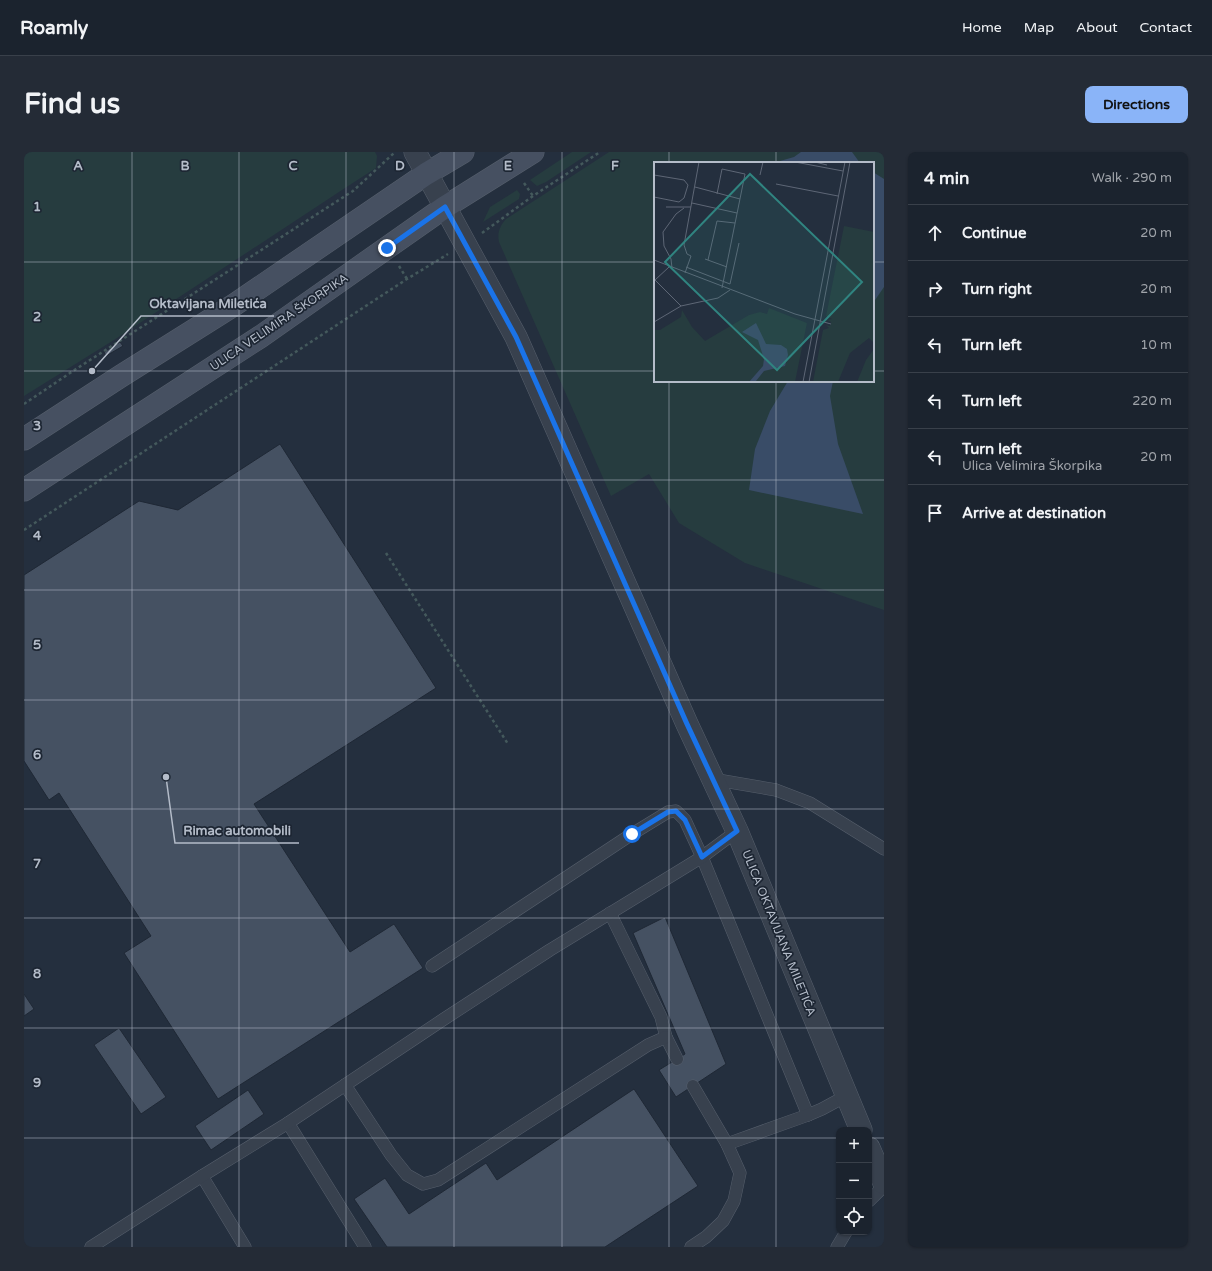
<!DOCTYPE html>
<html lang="en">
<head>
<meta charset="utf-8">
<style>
  :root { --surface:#1b232e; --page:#242b36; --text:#f1f3f6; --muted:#a0a4aa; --line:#39404a; --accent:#8ab4f8 }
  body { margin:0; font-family:"Varela Round",sans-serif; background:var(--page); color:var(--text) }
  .controls { position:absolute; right:12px; bottom:12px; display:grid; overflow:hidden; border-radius:8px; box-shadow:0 1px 3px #0004 }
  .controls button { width:36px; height:36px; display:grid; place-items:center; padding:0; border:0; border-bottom:1px solid var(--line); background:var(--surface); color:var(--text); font:20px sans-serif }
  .stop { position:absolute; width:12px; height:12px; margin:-9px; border:3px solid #1a73e8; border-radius:50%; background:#fff }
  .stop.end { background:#1a73e8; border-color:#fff; box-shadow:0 1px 4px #0008 }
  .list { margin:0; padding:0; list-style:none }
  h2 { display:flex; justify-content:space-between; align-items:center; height:52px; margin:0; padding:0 16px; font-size:17px }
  h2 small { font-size:13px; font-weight:400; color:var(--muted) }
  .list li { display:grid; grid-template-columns:26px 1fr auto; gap:12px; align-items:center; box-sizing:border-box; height:56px; padding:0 16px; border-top:1px solid var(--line) }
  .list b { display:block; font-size:15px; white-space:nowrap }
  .list p { margin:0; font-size:13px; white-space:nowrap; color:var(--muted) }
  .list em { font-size:13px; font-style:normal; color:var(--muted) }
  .icon { flex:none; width:22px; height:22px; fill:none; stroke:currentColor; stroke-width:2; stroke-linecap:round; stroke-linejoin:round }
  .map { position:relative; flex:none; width:860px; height:1095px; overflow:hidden; border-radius:8px }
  header { display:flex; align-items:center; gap:24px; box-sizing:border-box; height:56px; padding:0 20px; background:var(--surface); border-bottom:1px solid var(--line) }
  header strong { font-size:19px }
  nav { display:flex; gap:22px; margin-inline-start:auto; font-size:14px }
  .intro { display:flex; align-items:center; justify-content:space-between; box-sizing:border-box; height:96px; padding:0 24px }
  h1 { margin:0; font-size:28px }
  .button { padding:10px 18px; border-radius:8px; background:var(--accent); color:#111; font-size:14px; font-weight:700 }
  main { display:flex; gap:24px; padding:0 24px }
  aside { flex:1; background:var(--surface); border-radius:8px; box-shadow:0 1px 3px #0004 }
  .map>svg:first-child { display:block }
</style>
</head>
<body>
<header>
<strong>Roamly</strong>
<nav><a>Home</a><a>Map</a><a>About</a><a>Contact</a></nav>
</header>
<div class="intro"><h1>Find us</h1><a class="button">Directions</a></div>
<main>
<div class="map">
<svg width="860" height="1095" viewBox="0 0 860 1095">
  <rect width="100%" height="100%" fill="#242f3e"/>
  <g fill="#263c3f" fill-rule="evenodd">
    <polygon points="0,0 351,0 353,4 352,16 318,38 90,188 0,244"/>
    <polygon points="548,0 567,0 522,30 513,34 506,28"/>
    <path d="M585 0H860V458L721 411 655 371 625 322 587 344 475 90C473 80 476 74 482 67ZM631 11H849V229H631Z"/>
    <polygon points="493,38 496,42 495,47 459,70 466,55"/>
  </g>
  <g fill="#394c67">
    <polygon points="777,0 828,0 836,11 749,11 770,5"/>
    <polygon points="849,20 860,27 860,135 849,151"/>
    <polygon points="764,229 809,229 806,244 814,292 839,362 725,338 731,297 746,259"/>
  </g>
  <g fill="#455162" stroke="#1f2835">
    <polygon points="96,190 99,194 82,204 80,200"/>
    <polygon points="256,292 412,536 230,652 326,800 370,772 399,816 194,947 100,801 127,784 35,641 25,648 0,609 0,423 115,349 154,358"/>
    <polygon points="641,765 702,912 652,945 635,918 661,902 609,781"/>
    <polygon points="0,842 10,857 0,864"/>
    <polygon points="95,876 142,945 117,962 70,893"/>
    <polygon points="610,937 674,1034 581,1095 363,1095 330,1047 361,1026 385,1062 462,1011 473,1028"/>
    <polygon points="224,938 240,962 187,998 171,974"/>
  </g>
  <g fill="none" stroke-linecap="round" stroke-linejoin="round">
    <defs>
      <g id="lane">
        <polyline points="688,627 752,638 786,651 860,697"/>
        <polyline points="586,761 637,865 642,885 653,907"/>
        <polyline points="408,814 608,682 644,660 652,659 661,668 678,705 784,963"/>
        <polyline points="321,933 367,1003 383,1023 399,1032 414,1028 624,893 642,885"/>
        <polyline points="669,934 703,992"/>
        <polyline points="264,971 341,1095"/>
        <polyline points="178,1024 221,1095"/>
        <polyline points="845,1049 860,1034"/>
        <polyline points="67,1095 178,1024 264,971 420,867 526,798 678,705 713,679"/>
        <polyline points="667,1095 682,1085 699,1069 710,1049 716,1021 703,992 784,963 798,957 822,944"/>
        <polyline points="813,1095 822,1080"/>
      </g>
      <g id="street">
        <polyline points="391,0 492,185 663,572 713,679 837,978"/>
        <polyline points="845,996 860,1031"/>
      </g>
      <g id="secondary">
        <polyline points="0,287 97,224 210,153 402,22 439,0"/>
        <polyline points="0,338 236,185 421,55 509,0"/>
      </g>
    </defs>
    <use href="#lane" stroke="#565f6c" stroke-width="13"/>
    <use href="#street" stroke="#565f6c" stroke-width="23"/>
    <use href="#secondary" stroke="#565f6c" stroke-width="23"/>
    <g stroke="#44595c" stroke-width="2.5" stroke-dasharray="3 3" stroke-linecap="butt">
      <polyline points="500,31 509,44"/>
      <polyline points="458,81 509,44 576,0"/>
      <polyline points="375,114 383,127"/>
      <polyline points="0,252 49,219 329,39 370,1"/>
      <polyline points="0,378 383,127 424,102"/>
      <polyline points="362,401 484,592"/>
    </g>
    <use href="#lane" stroke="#38414e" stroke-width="12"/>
    <use href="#street" stroke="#38414e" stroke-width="22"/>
    <use href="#secondary" stroke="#465061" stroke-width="22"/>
  </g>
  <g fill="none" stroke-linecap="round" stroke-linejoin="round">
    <polyline stroke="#1a73e8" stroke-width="5" points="363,96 421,55 492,185 663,572 713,679 678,705 661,668 652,659 644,660 608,682"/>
  </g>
  <path fill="none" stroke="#b4bcc9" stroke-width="1" stroke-opacity="0.55" d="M108 0V1095M215 0V1095M322 0V1095M430 0V1095M538 0V1095M645 0V11M752 0V11M0 110H631M849 110H860M0 219H631M849 219H860M645 229V1095M752 229V1095M0 328H860M0 438H860M0 548H860M0 657H860M0 766H860M0 876H860M0 986H815M845 986H860"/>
  <g text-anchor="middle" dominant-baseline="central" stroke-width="3.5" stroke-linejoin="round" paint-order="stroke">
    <g font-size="12" fill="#b4bcc9" stroke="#1d2633">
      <text transform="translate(255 170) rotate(-34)">ULICA VELIMIRA ŠKORPIKA</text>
      <text transform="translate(755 781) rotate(68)">ULICA OKTAVIJANA MILETIĆA</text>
    </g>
  </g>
  <g transform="translate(630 10)">
    <rect width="220" height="220" fill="#242f3e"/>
    <path d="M190 64 220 70V181L215 176 196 191 184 220H159L169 168 175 166 172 163 176 164 177 160 173 158 178 157 172 154ZM115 146 153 161 141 220H0V168H6L27 155 28 148 38 165 51 179 95 153 106 150 113 152ZM220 187V220H203L212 198Z" fill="#263c3f"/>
    <path d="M102 161 112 182 127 183 133 187 134 193 131 204 110 209 102 219 95 220 109 204 110 197 104 178 88 170Z" fill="#394c67"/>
    <path fill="none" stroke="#5e6776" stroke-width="1" d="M141 0 189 9M161 0 173 3M0 13 30 18 34 23 30 36 25 40 0 35M106 13 109 0M122 22 184 34M41 25 86 37M63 32 68 7 91 12 68 126M38 41 83 51M12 45H37M51 97 73 105M0 98 141 152 177 162M54 98 63 59 81 61M15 105 1 118 27 144M32 105 76 122 85 81M18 106 17 97 10 84 9 70 22 52 30 46M31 111 37 94 33 92 30 83 45 0M0 160 27 144 64 136 76 128M149 220 191 0M155 220 196 0"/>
    <path fill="#308480" fill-opacity="0.15" stroke="#308480" stroke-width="2" d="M96 12 208 120 123 208 11 100Z"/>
    <rect width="220" height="220" fill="none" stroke="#b4bcc9" stroke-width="2"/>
  </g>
  <g font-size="13" text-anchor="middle" font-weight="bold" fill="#b4bcc9" stroke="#1d2633" stroke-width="3.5" stroke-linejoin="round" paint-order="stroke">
    <text x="54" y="18">A</text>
    <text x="161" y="18">B</text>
    <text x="269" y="18">C</text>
    <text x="376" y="18">D</text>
    <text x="484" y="18">E</text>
    <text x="591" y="18">F</text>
    <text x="13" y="59">1</text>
    <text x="13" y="169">2</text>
    <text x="13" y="278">3</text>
    <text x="13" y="388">4</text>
    <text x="13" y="497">5</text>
    <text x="13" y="607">6</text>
    <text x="13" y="716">7</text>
    <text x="13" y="826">8</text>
    <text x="13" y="935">9</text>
  </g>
  <path fill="none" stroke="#b4bcc9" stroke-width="1.5" d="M68 219L117 164H250M142 625L151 691H275"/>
  <g fill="#b4bcc9" stroke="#1d2633" stroke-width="1.5">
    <circle cx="68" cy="219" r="4"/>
    <circle cx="142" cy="625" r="4"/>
  </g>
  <g font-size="13" text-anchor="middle" font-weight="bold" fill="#b4bcc9" stroke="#1d2633" stroke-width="3.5" stroke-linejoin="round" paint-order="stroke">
    <text x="184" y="156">Oktavijana Miletića</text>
    <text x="213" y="683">Rimac automobili</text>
  </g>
</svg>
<div class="controls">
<button>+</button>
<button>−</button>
<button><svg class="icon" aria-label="locate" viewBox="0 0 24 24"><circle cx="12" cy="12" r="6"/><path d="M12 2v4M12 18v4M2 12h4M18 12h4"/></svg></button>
</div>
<div class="stop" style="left:608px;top:682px"></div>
<div class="stop end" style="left:363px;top:96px"></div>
</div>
<aside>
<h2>4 min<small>Walk · 290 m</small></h2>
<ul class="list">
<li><svg class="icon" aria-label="ahead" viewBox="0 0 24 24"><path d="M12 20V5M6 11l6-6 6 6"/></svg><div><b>Continue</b></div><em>20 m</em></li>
<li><svg class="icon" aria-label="right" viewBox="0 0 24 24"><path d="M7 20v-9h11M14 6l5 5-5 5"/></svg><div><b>Turn right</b></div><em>20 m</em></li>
<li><svg class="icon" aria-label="left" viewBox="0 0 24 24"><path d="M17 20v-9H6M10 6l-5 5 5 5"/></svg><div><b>Turn left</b></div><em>10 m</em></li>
<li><svg class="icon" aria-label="left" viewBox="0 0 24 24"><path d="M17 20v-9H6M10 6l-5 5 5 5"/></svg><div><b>Turn left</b></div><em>220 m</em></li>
<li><svg class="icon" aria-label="left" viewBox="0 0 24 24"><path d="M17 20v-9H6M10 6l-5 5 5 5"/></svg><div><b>Turn left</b><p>Ulica Velimira Škorpika</p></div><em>20 m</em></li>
<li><svg class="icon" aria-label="arrive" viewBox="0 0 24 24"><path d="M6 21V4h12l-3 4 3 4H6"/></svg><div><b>Arrive at destination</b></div></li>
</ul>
</aside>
</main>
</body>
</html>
